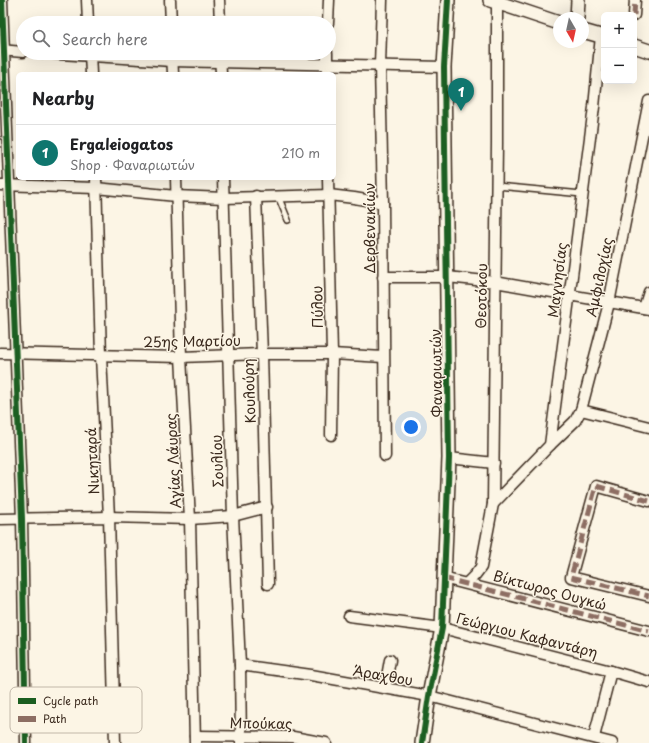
<!DOCTYPE html>
<html lang="en">
<head>
<meta charset="utf-8">
<style>
  :root { --surface:#fff; --page:#f6f6f6; --text:#202124; --muted:#757577; --line:#e0e0e0; --accent:#0f766e }
  body { margin:0; font-family:"Playpen Sans",sans-serif; background:var(--page); color:var(--text) }
  .controls { position:absolute; right:12px; top:12px; display:grid; overflow:hidden; border-radius:6px; box-shadow:0 4px 16px #0002 }
  .controls button { width:36px; height:36px; display:grid; place-items:center; padding:0; border:0; border-bottom:1px solid var(--line); background:var(--surface); color:var(--text); font:20px sans-serif }
  .compass { position:absolute; left:553px; top:12px; width:36px; height:36px; border-radius:50%; background:var(--surface); box-shadow:0 4px 16px #0002; rotate:171deg }
  .you { position:absolute; left:411px; top:427px; width:14px; height:14px; margin:-10px; border:3px solid #fff; border-radius:50%; background:#1a73e8; box-shadow:0 0 0 6px #1a73e833 }
  .badge { display:grid; place-items:center; width:26px; height:26px; border-radius:50%; background:var(--accent); color:#fff; font-size:13px; font-weight:700 }
  .pin { position:absolute; translate:-50% -33px; filter:drop-shadow(0 1px 2px #0008) }
  .pin::after { content:''; position:absolute; top:21px; width:14px; height:12px; background:inherit; clip-path:polygon(0 0,100% 0,50% 100%) }
  .list { margin:0; padding:0; list-style:none }
  h2 { display:flex; justify-content:space-between; align-items:center; height:52px; margin:0; padding:0 16px; font-size:17px }
  h2 small { font-size:13px; font-weight:400; color:var(--muted) }
  .list li { display:grid; grid-template-columns:26px 1fr auto; gap:12px; align-items:center; box-sizing:border-box; height:56px; padding:0 16px; border-top:1px solid var(--line) }
  .list b { display:block; font-size:15px; white-space:nowrap }
  .list p { margin:0; font-size:13px; white-space:nowrap; color:var(--muted) }
  .list em { font-size:13px; font-style:normal; color:var(--muted) }
  .icon { flex:none; width:22px; height:22px; fill:none; stroke:currentColor; stroke-width:2; stroke-linecap:round; stroke-linejoin:round }
  .map { position:relative; flex:none; width:649px; height:743px; overflow:hidden }
  .search { position:absolute; background:var(--surface); box-shadow:0 4px 16px #0002; left:16px; top:16px; width:320px; height:44px; display:flex; align-items:center; gap:10px; box-sizing:border-box; padding:0 14px; border-radius:22px; color:var(--muted); font-size:15px }
  .panel { position:absolute; background:var(--surface); box-shadow:0 4px 16px #0002; left:16px; top:72px; width:320px; height:108px; border-radius:6px }
  .map>svg:first-child { display:block }
</style>
</head>
<body>
<div class="map">
<svg width="649" height="743" viewBox="0 0 649 743">
  <rect width="100%" height="100%" fill="#fcf5e5"/>
  <filter id="ink" filterUnits="userSpaceOnUse"><feTurbulence type="fractalNoise" baseFrequency=".025" numOctaves="2"/><feDisplacementMap in="SourceGraphic" scale="8" xChannelSelector="R" yChannelSelector="G"/><feConvolveMatrix kernelMatrix="1 2 1 2 8 2 1 2 1" color-interpolation-filters="sRGB"/></filter>
  <g filter="url(#ink)">
    <g fill="none" stroke-linecap="round" stroke-linejoin="round">
      <defs>
        <g id="lane">
          <polyline points="497,186 582,194"/>
          <polyline points="278,196 288,220"/>
        </g>
        <g id="street">
          <polyline points="2,0 22,519 26,743"/>
          <polyline points="87,0 88,23"/>
          <polyline points="170,0 171,23"/>
          <polyline points="219,0 220,23"/>
          <polyline points="382,0 380,66 383,203 385,456"/>
          <polyline points="634,15 635,0"/>
          <polyline points="328,23 329,0"/>
          <polyline points="0,50 23,52"/>
          <polyline points="44,53 172,61 444,67"/>
          <polyline points="90,53 91,74"/>
          <polyline points="172,53 173,74"/>
          <polyline points="220,53 221,74"/>
          <polyline points="327,74 327,53"/>
          <polyline points="96,178 101,356 109,517 115,743"/>
          <polyline points="176,178 181,357 190,519 195,743"/>
          <polyline points="223,178 233,516 240,665 241,743"/>
          <polyline points="328,178 332,354 331,435"/>
          <polyline points="0,185 96,188 176,196 224,198 329,195 354,198 383,203"/>
          <polyline points="256,196 262,354 268,584"/>
          <polyline points="383,277 447,277 495,282 649,309"/>
          <polyline points="644,308 649,292"/>
          <polyline points="0,353 181,357 262,354 332,354 383,357"/>
          <polyline points="581,410 649,427"/>
          <polyline points="550,445 575,421 581,410 609,303 649,101"/>
          <polyline points="449,458 494,463"/>
          <polyline points="649,501 596,486 571,577 649,596"/>
          <polyline points="493,504 550,445 594,107 601,36"/>
          <polyline points="0,519 109,517 190,519 233,516 267,507"/>
          <polyline points="443,578 649,631"/>
          <polyline points="467,583 475,575 481,567 493,504 497,143 497,3"/>
          <polyline points="349,616 442,628 611,671 649,682"/>
          <polyline points="240,665 311,675 429,696 612,743"/>
          <polyline points="385,688 390,660"/>
          <polyline points="195,736 293,737 326,743"/>
          <polyline points="594,737 611,671"/>
        </g>
        <g id="secondary">
          <polyline points="490,0 559,23"/>
          <polyline points="577,18 578,0"/>
          <polyline points="583,31 604,37"/>
          <polyline points="634,46 649,51"/>
          <polyline points="422,743 429,696 442,628 449,458 444,67 448,0"/>
        </g>
      </defs>
      <use href="#lane" stroke="#3b2a1e" stroke-width="8"/>
      <use href="#street" stroke="#3b2a1e" stroke-width="13"/>
      <use href="#secondary" stroke="#3b2a1e" stroke-width="16"/>
      <use href="#lane" stroke="#fcf5e5" stroke-width="5"/>
      <use href="#street" stroke="#fcf5e5" stroke-width="10"/>
      <use href="#secondary" stroke="#fcf5e5" stroke-width="13"/>
      <g stroke="#8d6e63" stroke-width="5" stroke-dasharray="10 5" stroke-linecap="butt">
        <polyline points="634,15 635,0"/>
        <polyline points="649,501 596,486 571,577 649,596"/>
        <polyline points="443,578 649,631"/>
      </g>
      <defs>
        <g id="cycleway">
          <polyline points="2,0 22,519 26,743"/>
          <polyline points="422,743 429,696 442,628 449,458 444,67 448,0"/>
        </g>
      </defs>
      <use href="#cycleway" stroke="#fcf5e5" stroke-width="8"/>
      <use href="#cycleway" stroke="#1b5e20" stroke-width="6"/>
    </g>
  </g>
  <g text-anchor="middle" dominant-baseline="central" stroke-width="3" stroke-linejoin="round" paint-order="stroke">
    <g font-size="14" fill="#3b2a1e" stroke="#fcf5e5">
      <text transform="translate(369 228) rotate(-90)">Δερβενακίων</text>
      <text transform="translate(599 277) rotate(-78)">Αμφιλοχίας</text>
      <text transform="translate(557 280) rotate(-83)">Μαγνησίας</text>
      <text transform="translate(481 296) rotate(-89)">Θεοτόκου</text>
      <text transform="translate(317 307) rotate(-91)">Πύλου</text>
      <text transform="translate(192 341) rotate(-1)">25ης Μαρτίου</text>
      <text transform="translate(436 373) rotate(-91)">Φαναριωτών</text>
      <text transform="translate(249 391) rotate(-92)">Κουλούρη</text>
      <text transform="translate(92 461) rotate(-93)">Νικηταρά</text>
      <text transform="translate(173 461) rotate(-93)">Αγίας Λάυρας</text>
      <text transform="translate(217 461) rotate(-92)">Σουλίου</text>
      <text transform="translate(550 590) rotate(15)">Βίκτωρος Ουγκώ</text>
      <text transform="translate(527 635) rotate(14)">Γεώργιου Καφαντάρη</text>
      <text transform="translate(383 675) rotate(10)">Άραχθου</text>
      <text transform="translate(261 723) rotate(1)">Μπούκας</text>
    </g>
  </g>
  <rect x="10" y="687" width="132" height="46" rx="6" fill="#fcf5e5" stroke="#c2b8a9" stroke-width="1"/>
  <rect x="18" y="698" width="18" height="6" fill="#1b5e20"/>
  <rect x="18" y="716" width="18" height="6" fill="#8d6e63"/>
  <g font-size="11" fill="#3b2a1e">
    <text x="43" y="705">Cycle path</text>
    <text x="43" y="723">Path</text>
  </g>
</svg>
<div class="controls">
<button>+</button>
<button>−</button>
</div>
<svg class="compass" viewBox="-18 -18 36 36"><path d="M0-13l5 13h-10z" fill="#e53935"/><path d="M0 13l5-13h-10z" fill="#757577"/></svg>
<div class="you"></div>
<div class="pin badge" style="left:461px;top:111px">1</div>
<div class="search"><svg class="icon" aria-label="search" viewBox="0 0 24 24"><circle cx="10" cy="10" r="6"/><path d="M15 15l6 6"/></svg>Search here</div>
<section class="panel">
<h2>Nearby<small></small></h2>
<ul class="list">
<li><span class="badge">1</span><div><b>Ergaleiogatos</b><p>Shop · Φαναριωτών</p></div><em>210 m</em></li>
</ul>
</section>
</div>
</body>
</html>
